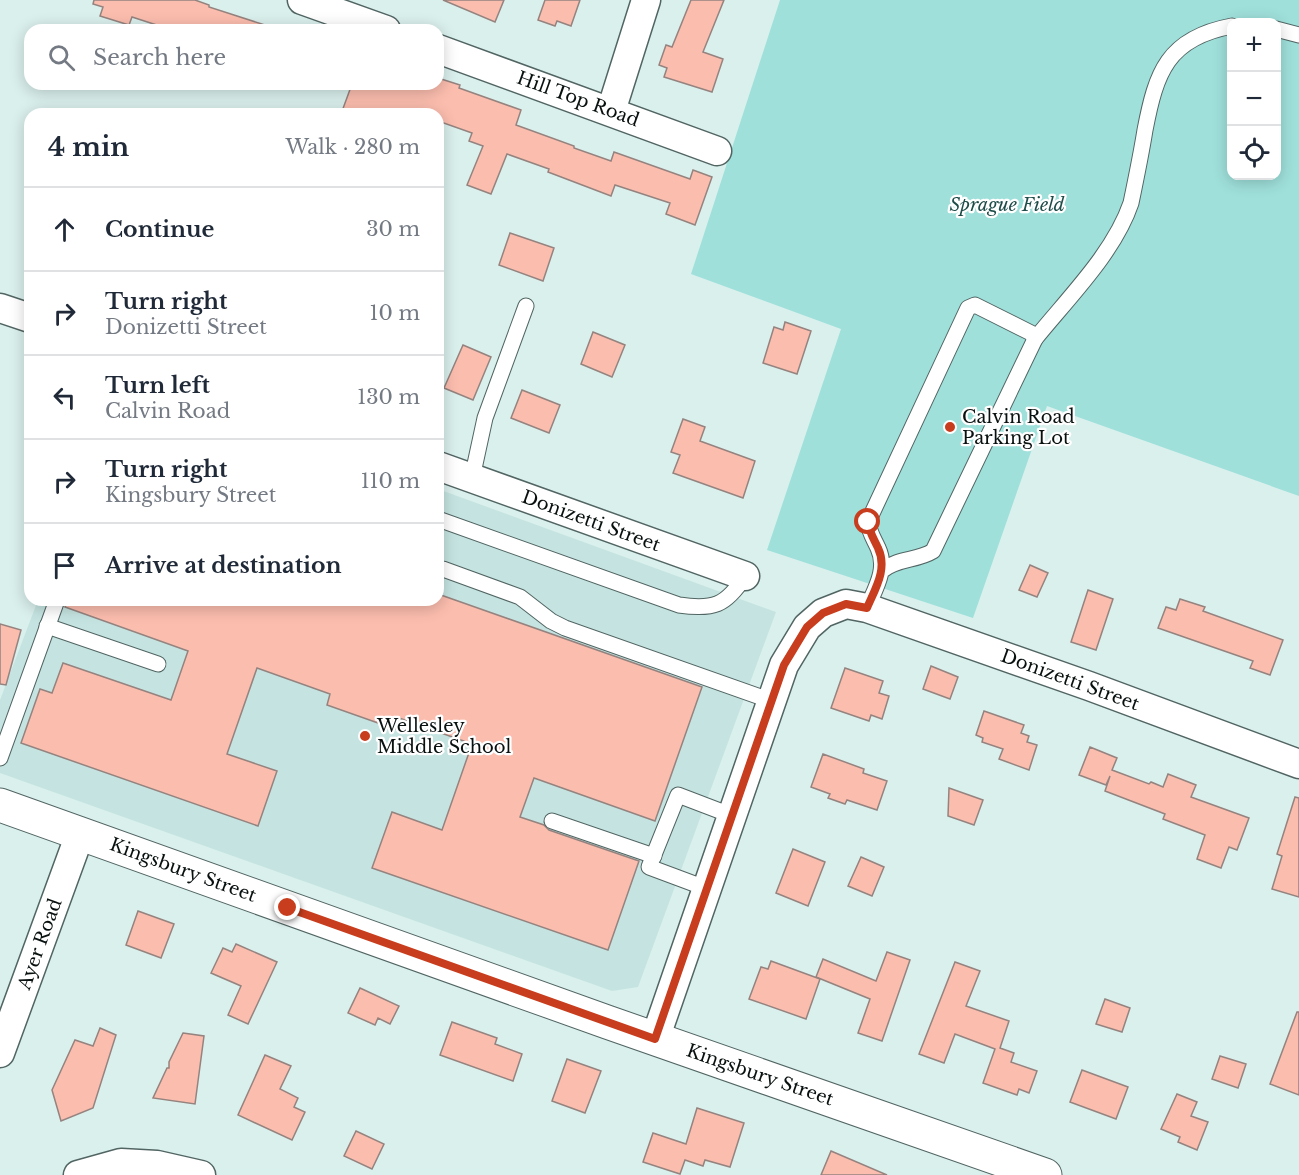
<!DOCTYPE html>
<html lang="en">
<head>
<meta charset="utf-8">
<style>
  :root { --surface:#fff; --page:#f2f2f3; --text:#1f2937; --muted:#747a83; --line:#e0e1e3 }
  body { margin:0; font-family:"Libre Baskerville",serif; background:var(--page); color:var(--text) }
  .controls { position:absolute; right:18px; top:18px; display:grid; overflow:hidden; border-radius:12px; box-shadow:0 3px 15px #0003 }
  .controls button { width:54px; height:54px; display:grid; place-items:center; padding:0; border:0; border-bottom:2px solid var(--line); background:var(--surface); color:var(--text); font:30px sans-serif }
  .stop { position:absolute; width:18px; height:18px; margin:-14px; border:4px solid #c73d1d; border-radius:50%; background:#fff }
  .stop.end { background:#c73d1d; border-color:#fff; box-shadow:0 2px 6px #0008 }
  .list { margin:0; padding:0; list-style:none }
  h2 { display:flex; justify-content:space-between; align-items:center; height:78px; margin:0; padding:0 24px; font-size:26px }
  h2 small { font-size:20px; font-weight:400; color:var(--muted) }
  .list li { display:grid; grid-template-columns:39px 1fr auto; gap:18px; align-items:center; box-sizing:border-box; height:84px; padding:0 24px; border-top:2px solid var(--line) }
  .list b { display:block; font-size:22px; white-space:nowrap }
  .list p { margin:0; font-size:20px; white-space:nowrap; color:var(--muted) }
  .list em { font-size:20px; font-style:normal; color:var(--muted) }
  .icon { flex:none; width:33px; height:33px; fill:none; stroke:currentColor; stroke-width:2; stroke-linecap:round; stroke-linejoin:round }
  .map { position:relative; flex:none; width:1299px; height:1175px; overflow:hidden }
  .search { position:absolute; background:var(--surface); box-shadow:0 3px 15px #0003; left:24px; top:24px; width:420px; height:66px; display:flex; align-items:center; gap:15px; box-sizing:border-box; padding:0 21px; border-radius:18px; color:var(--muted); font-size:22px }
  .panel { position:absolute; background:var(--surface); box-shadow:0 3px 15px #0003; left:24px; top:108px; width:420px; height:498px; border-radius:18px }
  .map>svg:first-child { display:block }
</style>
</head>
<body>
<div class="map">
<svg width="1299" height="1175" viewBox="0 0 1299 1175">
  <rect width="100%" height="100%" fill="#daf0ed"/>
  <polygon fill="#c5e4e1" points="438,489 776,612 638,987 612,991 0,773 0,700 38,600 438,600"/>
  <path fill="#9fe0db" fill-rule="evenodd" d="M780 0H1299V496L1047 406 973 618 767 550 841 329 691 274ZM1232 22H1276V176H1232Z"/>
  <g fill="#fbbdae" stroke="#95837f" stroke-width="1.5">
    <polygon points="94,0 195,0 209,5 209,7 268,26 267,30 172,30 132,17 129,25 100,16 103,7 93,4"/>
    <polygon points="443,0 504,0 495,22"/>
    <polygon points="545,0 580,0 571,26 557,21 555,26 538,20"/>
    <polygon points="691,0 724,0 703,52 723,59 712,92 664,77 667,68 659,65 666,45 672,47"/>
    <polygon points="438,78 460,85 459,88 521,110 516,125 574,146 574,148 611,161 614,152 690,179 693,170 712,177 695,225 666,214 670,203 615,185 611,196 548,172 549,169 507,154 491,194 467,185 483,146 469,141 472,133 438,121 438,114 341,114 352,84 438,84"/>
    <polygon points="510,233 554,248 543,281 499,265"/>
    <polygon points="785,322 811,331 797,374 763,363 774,327 783,330"/>
    <polygon points="593,332 625,345 612,377 581,364"/>
    <polygon points="463,345 491,357 473,400 444,388"/>
    <polygon points="522,390 560,405 549,433 511,418"/>
    <polygon points="683,419 705,427 700,441 755,461 743,498 673,473 680,455 671,452"/>
    <polygon points="1030,565 1048,573 1037,597 1019,590"/>
    <polygon points="1088,590 1113,599 1096,650 1071,642"/>
    <polygon points="438,594 702,687 655,821 534,778 520,817 544,825 549,830 639,861 608,950 372,868 392,812 442,830 472,744 399,718 395,729 327,705 330,694 257,668 227,754 277,771 258,826 21,743 40,689 52,693 63,663 171,700 188,651 65,607 67,600 438,600"/>
    <polygon points="1180,599 1205,607 1203,611 1283,640 1270,675 1250,668 1253,661 1158,628 1166,607 1176,610"/>
    <polygon points="0,624 21,630 6,685 0,684"/>
    <polygon points="931,666 958,677 950,699 923,689"/>
    <polygon points="845,668 883,681 879,693 889,696 882,719 871,715 869,721 831,708"/>
    <polygon points="984,711 1024,725 1021,733 1029,736 1027,742 1037,745 1029,770 999,759 1003,749 982,742 983,738 976,735"/>
    <polygon points="1090,747 1117,758 1112,770 1149,784 1151,782 1163,787 1168,774 1196,785 1191,797 1249,818 1237,850 1229,847 1221,868 1197,859 1205,835 1163,819 1165,814 1105,791 1110,776 1106,785 1079,775"/>
    <polygon points="823,754 864,769 863,773 887,781 877,810 847,800 845,804 828,798 830,794 811,787"/>
    <polygon points="949,788 983,800 974,825 948,816"/>
    <polygon points="1295,797 1299,798 1299,897 1272,889 1282,856 1277,854"/>
    <polygon points="793,849 825,862 808,906 776,893"/>
    <polygon points="861,857 884,867 872,896 848,886"/>
    <polygon points="138,911 174,924 161,958 126,945"/>
    <polygon points="236,944 277,962 248,1024 228,1015 241,986 211,973 223,948 232,952"/>
    <polygon points="887,952 910,960 882,1041 858,1033 870,999 816,977 823,959 876,981"/>
    <polygon points="771,961 820,979 806,1019 749,999 761,967 768,969"/>
    <polygon points="955,962 980,971 966,1006 1009,1021 1000,1048 1014,1053 1011,1062 1037,1071 1029,1093 1019,1089 1017,1095 983,1083 995,1049 955,1034 944,1063 919,1054"/>
    <polygon points="360,988 399,1006 390,1024 378,1018 375,1025 348,1013"/>
    <polygon points="1105,999 1130,1008 1122,1032 1096,1024"/>
    <polygon points="1297,1012 1299,1012 1299,1095 1270,1084"/>
    <polygon points="452,1022 497,1038 495,1044 522,1054 513,1081 440,1055"/>
    <polygon points="100,1028 116,1035 93,1108 61,1121 52,1090 75,1040 93,1046"/>
    <polygon points="183,1033 204,1036 195,1104 153,1098 167,1068 169,1068 169,1062"/>
    <polygon points="265,1055 291,1066 280,1089 298,1098 294,1107 305,1112 292,1140 238,1115"/>
    <polygon points="1220,1056 1246,1064 1238,1088 1212,1079"/>
    <polygon points="567,1059 601,1071 585,1113 552,1101"/>
    <polygon points="1082,1070 1128,1087 1116,1119 1070,1102"/>
    <polygon points="1177,1094 1197,1102 1191,1116 1208,1122 1197,1150 1178,1142 1180,1137 1161,1129"/>
    <polygon points="697,1108 744,1123 730,1167 705,1160 703,1166 685,1160 680,1174 643,1162 653,1133 686,1144"/>
    <polygon points="356,1131 384,1144 372,1169 344,1156"/>
    <polygon points="831,1151 887,1175 821,1175"/>
  </g>
  <g fill="none" stroke-linecap="round" stroke-linejoin="round">
    <defs>
      <g id="service">
        <polyline points="1276,29 1299,35"/>
        <path d="M1035 339C1068 298 1114 253 1131 203 1136 179 1141 155 1145 130 1156 73 1167 38 1232 26"/>
        <polyline points="472,478 485,418 526,306"/>
        <path d="M438 519 679 605C713 610 726 606 745 576"/>
        <polyline points="443,569 520,597 551,621 565,628 772,701"/>
        <path d="M867 608C875 589 888 569 878 548 874 539 869 532 868 522L968 308 975 305 1031 333 1035 339 933 551C917 561 898 558 883 570"/>
        <polyline points="47,626 158,664"/>
        <polyline points="0,758 57,600"/>
        <polyline points="552,821 654,856"/>
        <polyline points="708,889 649,867 678,795 733,816"/>
      </g>
      <g id="minor">
        <polyline points="302,0 386,30"/>
        <polyline points="438,49 717,151"/>
        <polyline points="611,111 646,0"/>
        <polyline points="0,308 30,318"/>
        <polyline points="438,466 745,576"/>
        <polyline points="655,1039 784,665 807,627 823,613 846,604 867,608 1089,686 1299,764"/>
        <polyline points="0,1053 80,834"/>
        <polyline points="78,1175 121,1163 157,1165 201,1175"/>
      </g>
      <polyline id="secondary" points="0,805 607,1022 1045,1175"/>
    </defs>
    <use href="#service" stroke="#516563" stroke-width="17"/>
    <use href="#minor" stroke="#516563" stroke-width="31"/>
    <use href="#secondary" stroke="#516563" stroke-width="35"/>
    <use href="#service" stroke="#fff" stroke-width="15"/>
    <use href="#minor" stroke="#fff" stroke-width="28"/>
    <use href="#secondary" stroke="#fff" stroke-width="33"/>
  </g>
  <g fill="none" stroke-linecap="round" stroke-linejoin="round">
    <path stroke="#c73d1d" stroke-width="8" d="M288 908 655 1039 784 665 807 627 823 613 846 604 867 608C875 589 888 569 878 548 874 539 869 532 868 522"/>
  </g>
  <g fill="#c73d1d" stroke="#fff" stroke-width="2">
    <circle cx="950" cy="427" r="6"/>
    <circle cx="365" cy="736" r="6"/>
  </g>
  <g text-anchor="middle" dominant-baseline="central" stroke-width="4.5" stroke-linejoin="round" paint-order="stroke">
    <g font-size="18" fill="#091110" stroke="#fff">
      <text transform="translate(578 99) rotate(20)">Hill Top Road</text>
      <text transform="translate(591 521) rotate(20)">Donizetti Street</text>
      <text transform="translate(1070 680) rotate(20)">Donizetti Street</text>
      <text transform="translate(183 870) rotate(20)">Kingsbury Street</text>
      <text transform="translate(40 944) rotate(-70)">Ayer Road</text>
      <text transform="translate(760 1075) rotate(19)">Kingsbury Street</text>
    </g>
    <g font-size="18" font-style="italic" fill="#1e4c49" stroke="#fff">
      <text x="1007" y="205">Sprague Field</text>
    </g>
    <g font-size="18" fill="#091110" stroke="#fff" text-anchor="start">
      <text x="962" y="417">Calvin Road<tspan x="962" dy="21">Parking Lot</tspan></text>
      <text x="377" y="726">Wellesley<tspan x="377" dy="21">Middle School</tspan></text>
    </g>
  </g>
</svg>
<div class="controls">
<button>+</button>
<button>−</button>
<button><svg class="icon" aria-label="locate" viewBox="0 0 24 24"><circle cx="12" cy="12" r="6"/><path d="M12 2v4M12 18v4M2 12h4M18 12h4"/></svg></button>
</div>
<div class="stop" style="left:868px;top:522px"></div>
<div class="stop end" style="left:288px;top:908px"></div>
<div class="search"><svg class="icon" aria-label="search" viewBox="0 0 24 24"><circle cx="10" cy="10" r="6"/><path d="M15 15l6 6"/></svg>Search here</div>
<section class="panel">
<h2>4 min<small>Walk · 280 m</small></h2>
<ul class="list">
<li><svg class="icon" aria-label="ahead" viewBox="0 0 24 24"><path d="M12 20V5M6 11l6-6 6 6"/></svg><div><b>Continue</b></div><em>30 m</em></li>
<li><svg class="icon" aria-label="right" viewBox="0 0 24 24"><path d="M7 20v-9h11M14 6l5 5-5 5"/></svg><div><b>Turn right</b><p>Donizetti Street</p></div><em>10 m</em></li>
<li><svg class="icon" aria-label="left" viewBox="0 0 24 24"><path d="M17 20v-9H6M10 6l-5 5 5 5"/></svg><div><b>Turn left</b><p>Calvin Road</p></div><em>130 m</em></li>
<li><svg class="icon" aria-label="right" viewBox="0 0 24 24"><path d="M7 20v-9h11M14 6l5 5-5 5"/></svg><div><b>Turn right</b><p>Kingsbury Street</p></div><em>110 m</em></li>
<li><svg class="icon" aria-label="arrive" viewBox="0 0 24 24"><path d="M6 21V4h12l-3 4 3 4H6"/></svg><div><b>Arrive at destination</b></div></li>
</ul>
</section>
</div>
</body>
</html>
